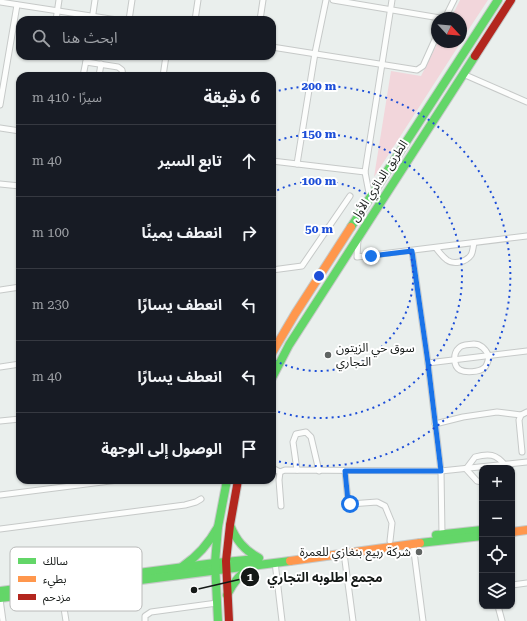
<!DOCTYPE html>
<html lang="ar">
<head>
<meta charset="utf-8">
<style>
  :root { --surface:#171b24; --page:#242831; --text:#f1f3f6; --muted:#9ea1a6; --line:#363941 }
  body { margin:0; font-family:"Roboto Serif","Noto Sans Arabic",serif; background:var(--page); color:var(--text); direction:rtl }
  .controls { position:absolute; right:12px; bottom:12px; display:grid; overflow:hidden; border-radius:8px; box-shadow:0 1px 3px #0004 }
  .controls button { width:36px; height:36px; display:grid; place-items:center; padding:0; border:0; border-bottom:1px solid var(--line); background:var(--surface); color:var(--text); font:20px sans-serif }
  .compass { position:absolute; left:431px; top:12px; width:36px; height:36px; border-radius:50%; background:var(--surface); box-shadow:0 1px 3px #0004; rotate:116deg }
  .stop { position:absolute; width:12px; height:12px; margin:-9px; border:3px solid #1a73e8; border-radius:50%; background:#fff }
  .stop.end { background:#1a73e8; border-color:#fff; box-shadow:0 1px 4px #0008 }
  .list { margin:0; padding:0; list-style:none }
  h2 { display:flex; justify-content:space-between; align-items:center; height:52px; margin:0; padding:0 16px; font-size:17px }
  h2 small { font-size:13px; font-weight:400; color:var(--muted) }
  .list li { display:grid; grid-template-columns:26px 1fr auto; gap:12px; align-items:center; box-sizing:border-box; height:72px; padding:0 16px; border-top:1px solid var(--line) }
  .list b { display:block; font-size:15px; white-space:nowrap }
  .list em { font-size:13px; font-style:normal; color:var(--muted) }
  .icon { flex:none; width:22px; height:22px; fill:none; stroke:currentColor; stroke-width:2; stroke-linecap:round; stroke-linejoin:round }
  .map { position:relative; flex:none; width:527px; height:621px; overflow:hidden; direction:ltr }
  .search { position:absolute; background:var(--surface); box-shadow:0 1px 3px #0004; left:16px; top:16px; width:260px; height:44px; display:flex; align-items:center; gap:10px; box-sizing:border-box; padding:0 14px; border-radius:12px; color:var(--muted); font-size:15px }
  .panel { position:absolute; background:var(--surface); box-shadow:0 1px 3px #0004; left:16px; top:72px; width:260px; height:412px; border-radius:12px; direction:rtl }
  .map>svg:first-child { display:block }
</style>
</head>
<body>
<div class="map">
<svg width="527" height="621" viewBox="0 0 527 621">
  <rect width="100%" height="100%" fill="#eaefed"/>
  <g fill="#f2d6db">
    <polygon points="460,0 488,0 461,41 461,18 451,18"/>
    <polygon points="438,42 461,42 374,177 391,71 421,76"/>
  </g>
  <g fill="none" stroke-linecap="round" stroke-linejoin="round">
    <defs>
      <g id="street">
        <polyline points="333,0 440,18"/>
        <polyline points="0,2 117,20"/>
        <polyline points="445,18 454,0"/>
        <polyline points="56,20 59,0"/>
        <polyline points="92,20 95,0"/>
        <polyline points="129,20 132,0"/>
        <polyline points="195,20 198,0"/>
        <polyline points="260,20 263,0"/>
        <polyline points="272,47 417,70 423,66 437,35"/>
        <polyline points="86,62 118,67 122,70 123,76"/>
        <polyline points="463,74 527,102"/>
        <polyline points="83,76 87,56"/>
        <polyline points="99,76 101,64"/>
        <polyline points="163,76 166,56"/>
        <polyline points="0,105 17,5"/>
        <polyline points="0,128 20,131"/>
        <polyline points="272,161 365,172 392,0"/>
        <polyline points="297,164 315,53 326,0"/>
        <polyline points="365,172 370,198"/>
        <polyline points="0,184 20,186"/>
        <polyline points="358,239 357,257 527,236"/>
        <path d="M436 248C439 252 443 257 447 260 454 265 466 262 471 255 473 252 473 247 474 243"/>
        <polyline points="412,251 428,363 441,471 442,534"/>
        <polyline points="272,270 302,266 350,196"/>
        <polyline points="0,290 20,287"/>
        <path d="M474 344C482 344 486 350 489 356 488 360 488 365 484 368 479 372 466 373 460 370 453 366 453 353 459 348 462 344 469 345 474 344Z"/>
        <polyline points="428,363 527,351"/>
        <polyline points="0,367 20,364"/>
        <polyline points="0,421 20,419"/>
        <polyline points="435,424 463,417 497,412 521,415"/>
        <polyline points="522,452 519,420 521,415 527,412"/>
        <polyline points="272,468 280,472 285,470 441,471 527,462"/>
        <polyline points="297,470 293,442 296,434 306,432 311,437 319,471"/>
        <polyline points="345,471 348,501 350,504 377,502 385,506 392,523 390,541"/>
        <polyline points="280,472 279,480 281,506"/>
        <path d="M482 482 477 481 466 469 475 457C489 453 496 454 505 465L504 467"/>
        <polyline points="0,495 118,480"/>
        <polyline points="0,529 185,505 196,502 201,499"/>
        <polyline points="413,544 423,621"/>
        <polyline points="344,553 353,621"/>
        <polyline points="275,562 282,621"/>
        <polyline points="512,585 527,583"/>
        <polyline points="61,589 66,621"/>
        <polyline points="0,599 3,621"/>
        <polyline points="498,606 502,621"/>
        <polyline points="145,621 145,616 151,612 217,603"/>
      </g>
      <g id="fast">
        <polyline points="351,227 498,0"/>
        <polyline points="272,378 289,345 475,56"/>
        <path d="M230 525C236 540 244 550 259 558"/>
        <polyline points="436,535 482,530"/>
        <polyline points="420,543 482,536"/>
        <path d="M183 566C198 556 209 543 218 527"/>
        <polyline points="0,591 215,563 257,559"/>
        <path d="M227 595C233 583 240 573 252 566"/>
        <polyline points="0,598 290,561"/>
        <polyline points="218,621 215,563 218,527 227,480"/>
      </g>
      <g id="slow">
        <polyline points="272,353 295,314 351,227"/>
        <polyline points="512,532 527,530"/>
        <polyline points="290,561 420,543"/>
      </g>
      <g id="jam">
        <polyline points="475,56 511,0"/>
        <polyline points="229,621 226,561 230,525 238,480"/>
      </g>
    </defs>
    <use href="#street" stroke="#c6c9c8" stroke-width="7"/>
    <use href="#fast" stroke="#c6c9c8" stroke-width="10"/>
    <use href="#slow" stroke="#c6c9c8" stroke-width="10"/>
    <use href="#jam" stroke="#c6c9c8" stroke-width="10"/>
    <use href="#street" stroke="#fcfdfc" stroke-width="5"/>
    <use href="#fast" stroke="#63d668" stroke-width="8"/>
    <use href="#slow" stroke="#ff974d" stroke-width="8"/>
    <use href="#jam" stroke="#b3261e" stroke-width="8"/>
  </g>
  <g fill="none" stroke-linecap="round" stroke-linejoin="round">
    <polyline stroke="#1a73e8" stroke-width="5" points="350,504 348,501 345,471 441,471 428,363 412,251 371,256"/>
  </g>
  <g fill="none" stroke="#1d4ed8" stroke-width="2" stroke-dasharray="2 4">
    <path d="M272 276A47 47 0 1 1 272 276"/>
    <path d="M272 193A95 95 0 1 1 272 359"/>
    <path d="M273 142A142 142 0 1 1 273 410"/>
    <path d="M273 92A190 190 0 1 1 273 460"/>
  </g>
  <g fill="#606462" stroke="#fff" stroke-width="1.5">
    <circle cx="328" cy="355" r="4"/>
    <circle cx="419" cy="552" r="4"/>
  </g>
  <g text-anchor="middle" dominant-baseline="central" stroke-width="4" stroke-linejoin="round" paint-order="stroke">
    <g font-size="12" fill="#151917" stroke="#fff">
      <text transform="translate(379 181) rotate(-57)">الطريق الدائري الأول</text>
    </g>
    <g font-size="12" fill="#151917" stroke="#fff" text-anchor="start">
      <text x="336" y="348">سوق حي الزيتون<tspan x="336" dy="14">التجاري</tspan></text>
      <text x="411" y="552" text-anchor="end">شركة ربيع بنغازي للعمرة</text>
    </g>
  </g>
  <rect x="10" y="547" width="132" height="64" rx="6" fill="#fff" stroke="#b9bab9" stroke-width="1"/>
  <rect x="18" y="558" width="18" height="6" fill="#63d668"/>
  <rect x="18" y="576" width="18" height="6" fill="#ff974d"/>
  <rect x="18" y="594" width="18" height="6" fill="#b3261e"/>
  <g font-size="11" fill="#151917">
    <text x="43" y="565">سالك</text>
    <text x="43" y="583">بطيء</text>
    <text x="43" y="601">مزدحم</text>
  </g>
  <circle cx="319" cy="276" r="6" fill="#1d4ed8" stroke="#fff" stroke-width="2"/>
  <g font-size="12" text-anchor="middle" font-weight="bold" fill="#1d4ed8" stroke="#fff" stroke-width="4" stroke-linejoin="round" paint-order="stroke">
    <text x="319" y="90">200 m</text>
    <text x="319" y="138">150 m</text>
    <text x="319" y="185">100 m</text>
    <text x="319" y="233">50 m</text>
  </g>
  <path fill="none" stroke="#151917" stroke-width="1.5" d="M194 590L250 577"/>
  <g fill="#151917" stroke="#fff" stroke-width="1.5">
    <circle cx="194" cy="590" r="4"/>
    <circle cx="250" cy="577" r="10"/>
  </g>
  <g font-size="12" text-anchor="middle" font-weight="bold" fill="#fff">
    <text x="250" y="581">1</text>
  </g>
  <g font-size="13" text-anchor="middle" font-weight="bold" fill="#151917" stroke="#fff" stroke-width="4" stroke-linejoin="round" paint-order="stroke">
    <text x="325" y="582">مجمع اطلوبه التجاري</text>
  </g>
</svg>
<div class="controls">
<button>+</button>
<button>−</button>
<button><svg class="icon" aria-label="locate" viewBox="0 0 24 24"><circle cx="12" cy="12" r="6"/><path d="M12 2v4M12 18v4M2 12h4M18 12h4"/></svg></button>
<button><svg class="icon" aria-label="layers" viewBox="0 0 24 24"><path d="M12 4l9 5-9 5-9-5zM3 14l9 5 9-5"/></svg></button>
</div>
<svg class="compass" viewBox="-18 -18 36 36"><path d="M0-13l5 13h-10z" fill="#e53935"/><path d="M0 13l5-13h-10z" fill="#9ea1a6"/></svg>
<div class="stop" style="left:350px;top:504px"></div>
<div class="stop end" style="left:371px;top:256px"></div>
<div class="search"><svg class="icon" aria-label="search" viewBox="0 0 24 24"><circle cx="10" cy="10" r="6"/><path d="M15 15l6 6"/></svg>ابحث هنا</div>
<section class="panel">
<h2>6 دقيقة<small>سيرًا · 410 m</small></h2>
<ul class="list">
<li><svg class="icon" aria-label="ahead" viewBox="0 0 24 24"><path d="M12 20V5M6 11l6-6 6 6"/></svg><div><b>تابع السير</b></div><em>40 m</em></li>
<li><svg class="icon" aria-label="right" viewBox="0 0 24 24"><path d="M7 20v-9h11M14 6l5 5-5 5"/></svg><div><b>انعطف يمينًا</b></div><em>100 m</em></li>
<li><svg class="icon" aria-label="left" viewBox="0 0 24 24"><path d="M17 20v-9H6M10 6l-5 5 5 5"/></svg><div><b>انعطف يسارًا</b></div><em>230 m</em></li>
<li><svg class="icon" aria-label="left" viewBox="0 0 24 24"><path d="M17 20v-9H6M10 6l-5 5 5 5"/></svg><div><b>انعطف يسارًا</b></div><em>40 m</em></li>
<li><svg class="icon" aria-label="arrive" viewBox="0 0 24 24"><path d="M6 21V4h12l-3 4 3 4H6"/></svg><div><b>الوصول إلى الوجهة</b></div></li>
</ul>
</section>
</div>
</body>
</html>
